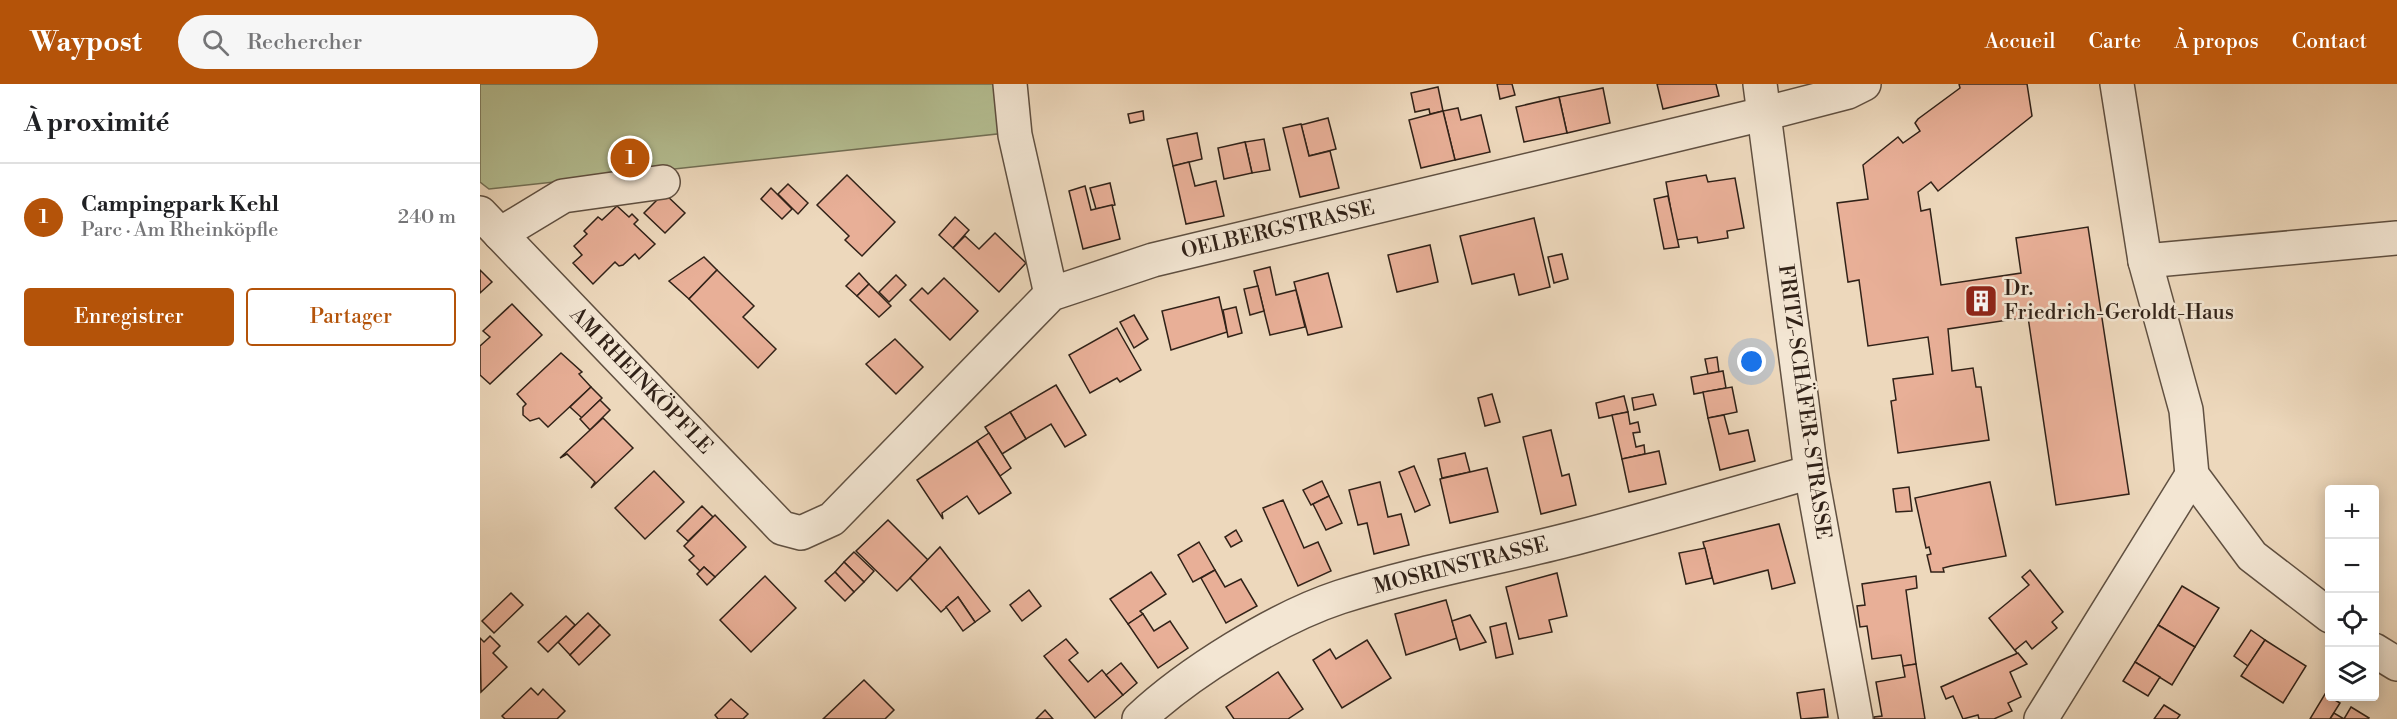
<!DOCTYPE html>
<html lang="fr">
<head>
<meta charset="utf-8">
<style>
  :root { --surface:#fff; --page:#f6f6f6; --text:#202124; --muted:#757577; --line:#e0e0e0; --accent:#b45309 }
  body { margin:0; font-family:"Libre Bodoni",serif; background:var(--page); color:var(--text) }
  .controls { position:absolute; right:18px; bottom:18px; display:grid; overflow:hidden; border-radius:6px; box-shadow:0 3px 15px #0003 }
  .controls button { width:54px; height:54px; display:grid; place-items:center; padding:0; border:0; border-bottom:2px solid var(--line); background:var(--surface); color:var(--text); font:30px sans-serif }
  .you { position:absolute; left:1272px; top:278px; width:21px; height:21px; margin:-15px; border:4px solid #fff; border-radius:50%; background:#1a73e8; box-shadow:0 0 0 9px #1a73e833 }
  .badge { display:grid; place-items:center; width:39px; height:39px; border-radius:50%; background:var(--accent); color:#fff; font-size:20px; font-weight:700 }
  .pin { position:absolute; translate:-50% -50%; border:3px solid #fff; box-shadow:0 2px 6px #0006 }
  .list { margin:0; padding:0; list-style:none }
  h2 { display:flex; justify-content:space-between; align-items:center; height:78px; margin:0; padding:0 24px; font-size:26px }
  h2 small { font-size:20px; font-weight:400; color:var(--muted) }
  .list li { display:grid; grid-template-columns:39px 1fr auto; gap:18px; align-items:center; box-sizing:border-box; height:108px; padding:0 24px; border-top:2px solid var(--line) }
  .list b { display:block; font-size:22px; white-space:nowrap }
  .list p { margin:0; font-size:20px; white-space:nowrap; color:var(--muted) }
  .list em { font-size:20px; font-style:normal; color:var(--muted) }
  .actions { display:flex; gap:12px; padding:18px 24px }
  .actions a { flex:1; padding:14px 0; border:2px solid var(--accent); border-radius:6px; text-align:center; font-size:21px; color:var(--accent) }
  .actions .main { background:var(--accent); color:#fff }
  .icon { flex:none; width:33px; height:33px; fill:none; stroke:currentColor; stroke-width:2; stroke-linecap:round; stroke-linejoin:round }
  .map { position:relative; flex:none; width:1917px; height:635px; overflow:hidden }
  header { display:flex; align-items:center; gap:36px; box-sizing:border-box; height:84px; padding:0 30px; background:var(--accent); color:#fff }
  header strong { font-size:28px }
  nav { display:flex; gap:33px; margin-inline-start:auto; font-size:21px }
  .search { width:420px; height:54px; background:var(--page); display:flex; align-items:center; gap:15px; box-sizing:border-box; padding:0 21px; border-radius:33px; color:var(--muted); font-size:22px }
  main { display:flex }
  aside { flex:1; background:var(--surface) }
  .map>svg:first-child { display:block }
</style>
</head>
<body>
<header>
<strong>Waypost</strong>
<div class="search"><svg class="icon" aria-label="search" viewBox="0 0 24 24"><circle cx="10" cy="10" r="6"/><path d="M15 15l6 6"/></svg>Rechercher</div>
<nav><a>Accueil</a><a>Carte</a><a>À propos</a><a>Contact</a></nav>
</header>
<main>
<aside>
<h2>À proximité<small></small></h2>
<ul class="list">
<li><span class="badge">1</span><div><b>Campingpark Kehl</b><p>Parc · Am Rheinköpfle</p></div><em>240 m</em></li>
</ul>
<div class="actions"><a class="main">Enregistrer</a><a>Partager</a></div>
</aside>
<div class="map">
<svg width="1917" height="635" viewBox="0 0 1917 635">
  <rect width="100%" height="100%" fill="#edd8bc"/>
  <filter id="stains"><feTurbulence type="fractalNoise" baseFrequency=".00333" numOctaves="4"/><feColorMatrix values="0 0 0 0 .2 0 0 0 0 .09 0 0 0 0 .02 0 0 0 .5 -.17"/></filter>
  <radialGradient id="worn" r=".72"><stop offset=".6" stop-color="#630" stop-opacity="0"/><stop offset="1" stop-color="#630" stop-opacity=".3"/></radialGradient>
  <polygon fill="#b5bf93" stroke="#737056" stroke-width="1.5" points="0,0 521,0 526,49 9,105 0,98"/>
  <g fill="#e8af97" stroke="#312218" stroke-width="1.5">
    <polygon points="1017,0 1032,0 1035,11 1020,15"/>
    <polygon points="1177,0 1236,0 1239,12 1183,25"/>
    <polygon points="1479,0 1547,0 1552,32 1458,107 1451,98 1438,108 1441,127 1450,125 1461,201 1541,189 1536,154 1608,143 1649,410 1576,421 1548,233 1468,245 1472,287 1493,284 1496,303 1501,303 1509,356 1418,369 1411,317 1416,316 1413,295 1453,290 1448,253 1388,262 1379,196 1368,198 1357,119 1388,115 1383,81 1418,53 1423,59 1440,47 1435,39 1438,35 1480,4"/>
    <polygon points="958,3 963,27 950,30 949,25 935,28 931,9"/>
    <polygon points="1123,4 1130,39 1087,49 1079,13"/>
    <polygon points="1079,13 1087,49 1044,58 1036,23"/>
    <polygon points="978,24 981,36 1001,31 1010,68 975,76 963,27"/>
    <polygon points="663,27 664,36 650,39 648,30"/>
    <polygon points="963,27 975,76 941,84 929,36"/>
    <polygon points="848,34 856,65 829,72 821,41"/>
    <polygon points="821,40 829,72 850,67 859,104 820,113 803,44"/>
    <polygon points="717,49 722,75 693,82 687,55"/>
    <polygon points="784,55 790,86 772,89 765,58"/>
    <polygon points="765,58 772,89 744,95 738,64"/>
    <polygon points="709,78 715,102 736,97 744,132 706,140 693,82"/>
    <polygon points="367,91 415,138 382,172 365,156 369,152 337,121"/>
    <polygon points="1226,91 1228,98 1255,94 1264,144 1247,147 1248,154 1218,159 1217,153 1196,156 1186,98"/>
    <polygon points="630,99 635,121 616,125 610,104"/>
    <polygon points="308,100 328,119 318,130 298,110"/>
    <polygon points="605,102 611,126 632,121 640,155 603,165 589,107"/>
    <polygon points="291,104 312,125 302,135 281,115"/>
    <polygon points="184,109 205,129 185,149 164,129"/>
    <polygon points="1188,112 1199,163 1184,165 1174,115"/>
    <polygon points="137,122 149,133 152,130 158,136 154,140 175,160 159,175 155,170 143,181 139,182 135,178 113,200 93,179 102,171 94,162 107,150 104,147 118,133 122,136"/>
    <polygon points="475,133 489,146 473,164 459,151"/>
    <polygon points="1054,134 1070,203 1039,211 1034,190 992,200 980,152"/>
    <polygon points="515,149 546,179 519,208 473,164 485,152 499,165"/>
    <polygon points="950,161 958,198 917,208 908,171"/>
    <polygon points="1082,170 1088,195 1074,199 1068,173"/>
    <polygon points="224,173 237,186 209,215 189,197"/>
    <polygon points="790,183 796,211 816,206 825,243 790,251 774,187"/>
    <polygon points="0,186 12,198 0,209"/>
    <polygon points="237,186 274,222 263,233 296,265 278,284 209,215"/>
    <polygon points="379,189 389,200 377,212 366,202"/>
    <polygon points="848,189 862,243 828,251 814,198"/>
    <polygon points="416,191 426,201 409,218 399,208"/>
    <polygon points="464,194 498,227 470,256 430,216 442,204 448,210"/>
    <polygon points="389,200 411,222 399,233 377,212"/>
    <polygon points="778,202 784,227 770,231 764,205"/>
    <polygon points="739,213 747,248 691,266 682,227"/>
    <polygon points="32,220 62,251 10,300 0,291 0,262 10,253 3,247"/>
    <polygon points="756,223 762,249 748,253 743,226"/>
    <polygon points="654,231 668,255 654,264 640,238"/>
    <polygon points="637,244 661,286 640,298 637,294 610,309 589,271"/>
    <polygon points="415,255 443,283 416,310 386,280"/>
    <polygon points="81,269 102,288 99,290 111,303 68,343 59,334 50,337 43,331 43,323 46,320 37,310"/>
    <polygon points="1237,273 1239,288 1228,290 1225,275"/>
    <polygon points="1243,287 1246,304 1214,310 1211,293"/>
    <polygon points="576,301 606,351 585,363 571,340 546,355 530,328"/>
    <polygon points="111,303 122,314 102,334 90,323"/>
    <polygon points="1252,303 1257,328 1228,334 1223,308"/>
    <polygon points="1012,310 1020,338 1005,342 998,314"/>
    <polygon points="1173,310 1176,321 1154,326 1152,314"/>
    <polygon points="1144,312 1148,328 1119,334 1116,319"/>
    <polygon points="120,316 130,326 110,346 100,335"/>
    <polygon points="530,328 546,355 522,370 505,343"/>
    <polygon points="1148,328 1150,340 1158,338 1160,348 1153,349 1156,363 1164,361 1165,370 1142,375 1132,331"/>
    <polygon points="1244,331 1249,350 1268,346 1275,377 1240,386 1228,334"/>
    <polygon points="123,334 153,364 111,404 115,398 87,370 80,374"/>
    <polygon points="1071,346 1082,392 1089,390 1096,421 1061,430 1043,353"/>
    <polygon points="509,349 531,384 520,392 497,357"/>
    <polygon points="497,357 531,409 499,430 487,412 462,429 463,435 437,396"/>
    <polygon points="1179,367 1186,400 1149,408 1142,375"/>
    <polygon points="985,369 990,388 962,394 958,375"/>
    <polygon points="934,382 950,421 935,428 919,388"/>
    <polygon points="1007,384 1018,428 970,439 960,395"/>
    <polygon points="174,387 204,418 165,455 135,424"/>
    <polygon points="842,397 849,412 831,421 823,406"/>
    <polygon points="900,398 908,433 921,430 929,461 894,470 887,439 878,441 869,406"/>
    <polygon points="1510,398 1526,472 1471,482 1463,484 1464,488 1451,488 1447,471 1451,470 1449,463 1446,464 1435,414"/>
    <polygon points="1429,403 1432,427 1416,428 1413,405"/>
    <polygon points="849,412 862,439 846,446 833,420"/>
    <polygon points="803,416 824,464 838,458 851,487 818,502 783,424"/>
    <polygon points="222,422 233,433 208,457 197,447"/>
    <polygon points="235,431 266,463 235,493 224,483 220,487 209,476 214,472 204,462"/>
    <polygon points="408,436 448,476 417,507 376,467"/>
    <polygon points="1299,440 1315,499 1292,505 1288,486 1234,500 1223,458"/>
    <polygon points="756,446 762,457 751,463 745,453"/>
    <polygon points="719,458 735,486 713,498 698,471"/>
    <polygon points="460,463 510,527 495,538 478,513 461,528 430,494"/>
    <polygon points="1225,464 1232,494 1206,500 1199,469"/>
    <polygon points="374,468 394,487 384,498 364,478"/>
    <polygon points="364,478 384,498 374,508 355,488"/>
    <polygon points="224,483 235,493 227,501 217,490"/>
    <polygon points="735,486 745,503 761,495 777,522 746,539 721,494"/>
    <polygon points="1550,486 1583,528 1572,538 1577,544 1552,565 1546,557 1535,566 1537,569 1509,534 1549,501 1542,493"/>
    <polygon points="355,488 374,508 365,517 345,497"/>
    <polygon points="671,488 686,510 660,527 663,530 648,540 630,515"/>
    <polygon points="1077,489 1087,532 1069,536 1072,548 1039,555 1026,503"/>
    <polygon points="285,492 316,524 271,568 240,536"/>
    <polygon points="1436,492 1437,504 1426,506 1436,580 1423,582 1421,571 1392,575 1387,542 1380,543 1377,522 1385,521 1382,500"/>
    <polygon points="1702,502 1739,524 1715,563 1678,541"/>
    <polygon points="549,506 561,522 542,537 530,521"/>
    <polygon points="31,509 43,521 14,549 2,537"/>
    <polygon points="478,513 495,538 483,547 466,523"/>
    <polygon points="966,516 977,554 926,571 915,530"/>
    <polygon points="108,529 120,541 90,571 78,558"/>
    <polygon points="663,530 674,547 690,537 708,564 678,584 648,540"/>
    <polygon points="990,531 1006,558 980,566 972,537"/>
    <polygon points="86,532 95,541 68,568 58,558"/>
    <polygon points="1026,539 1033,570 1016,574 1010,543"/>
    <polygon points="120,541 130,551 99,581 90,571"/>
    <polygon points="1678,541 1715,563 1692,601 1655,578"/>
    <polygon points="1771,546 1785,556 1768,582 1754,572"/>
    <polygon points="10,552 20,562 13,569 27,583 1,608 0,554 4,558"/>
    <polygon points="586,555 598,569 589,576 608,598 622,586 643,611 615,634 564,572"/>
    <polygon points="887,556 911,594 862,624 833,576 850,565 856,575"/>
    <polygon points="1785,556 1826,582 1803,619 1761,592"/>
    <polygon points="1538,569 1547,580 1530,588 1541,613 1528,619 1532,627 1514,635 1499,635 1498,631 1483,635 1473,612 1466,615 1461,603"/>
    <polygon points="1655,578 1680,593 1668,612 1643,597"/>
    <polygon points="641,579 657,599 643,611 626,591"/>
    <polygon points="1436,580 1445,635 1394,635 1394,633 1402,632 1396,598 1425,593 1423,582"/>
    <polygon points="798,588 823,625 808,635 754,635 746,623"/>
    <polygon points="384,596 414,626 405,635 343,635"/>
    <polygon points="51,604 58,611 63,605 85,627 77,635 25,635 22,632"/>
    <polygon points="1344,605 1348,633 1321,635 1317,609"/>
    <polygon points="1845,610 1860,619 1850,635 1830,635"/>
    <polygon points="251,615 268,630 263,635 238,635 235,631"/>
    <polygon points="1684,621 1700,631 1697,635 1674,635"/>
    <polygon points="1871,623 1889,634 1888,635 1850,635 1854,629 1864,635"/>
    <polygon points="565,626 573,635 556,635"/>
  </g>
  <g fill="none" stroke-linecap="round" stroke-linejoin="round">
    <defs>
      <g id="minor">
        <polyline points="530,0 535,51 571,210"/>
        <polyline points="1280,0 1331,388 1376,635"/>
        <polyline points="1637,0 1665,177 1706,326 1712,391 1772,472 1850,532"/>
        <polyline points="0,129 302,444 321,449 352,435 571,210 673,176 1283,30 1368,8 1384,0"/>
        <polyline points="20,150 83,112 183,98"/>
        <polyline points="1665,177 1917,154"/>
        <polyline points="1894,566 1917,580"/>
        <path d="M659 635C708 589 796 534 860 513 938 488 1019 474 1099 453 1176 433 1254 410 1331 388"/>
        <polyline points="1561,635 1712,391"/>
      </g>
    </defs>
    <use href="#minor" stroke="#605041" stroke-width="36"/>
    <use href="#minor" stroke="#f3e6d3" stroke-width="33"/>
  </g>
  <defs>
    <symbol id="building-square" viewBox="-11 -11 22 22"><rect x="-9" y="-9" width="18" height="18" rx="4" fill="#8f2418" stroke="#f3e6d3"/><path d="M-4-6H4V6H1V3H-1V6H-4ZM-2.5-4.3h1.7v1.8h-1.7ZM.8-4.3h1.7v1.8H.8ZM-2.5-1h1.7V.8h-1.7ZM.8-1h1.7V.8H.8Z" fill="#fff"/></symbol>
  </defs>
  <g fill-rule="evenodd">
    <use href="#building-square" x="1482" y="198" width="38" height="38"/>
  </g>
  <g text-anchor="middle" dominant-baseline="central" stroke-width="5" stroke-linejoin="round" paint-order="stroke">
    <g font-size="21" fill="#312218" stroke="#f3e6d3">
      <text transform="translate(798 146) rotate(-13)">OELBERGSTRASSE</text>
      <text transform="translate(161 297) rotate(46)">AM RHEINKÖPFLE</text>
      <text transform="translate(1324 318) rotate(82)">FRITZ-SCHÄFER-STRASSE</text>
      <text transform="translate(981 482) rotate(-14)">MOSRINSTRASSE</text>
    </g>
    <g font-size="21" fill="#312218" stroke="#f3e6d3" text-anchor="start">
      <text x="1524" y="205">Dr.<tspan x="1524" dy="24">Friedrich-Geroldt-Haus</tspan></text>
    </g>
  </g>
  <rect width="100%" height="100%" filter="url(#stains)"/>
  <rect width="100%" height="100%" fill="url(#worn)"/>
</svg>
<div class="controls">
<button>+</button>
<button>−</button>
<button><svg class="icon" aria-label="locate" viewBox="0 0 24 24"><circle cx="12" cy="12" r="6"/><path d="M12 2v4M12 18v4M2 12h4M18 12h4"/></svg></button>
<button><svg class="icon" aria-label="layers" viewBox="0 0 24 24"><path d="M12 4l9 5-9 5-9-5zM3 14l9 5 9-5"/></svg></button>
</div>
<div class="you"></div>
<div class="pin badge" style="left:150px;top:74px">1</div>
</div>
</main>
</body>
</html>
